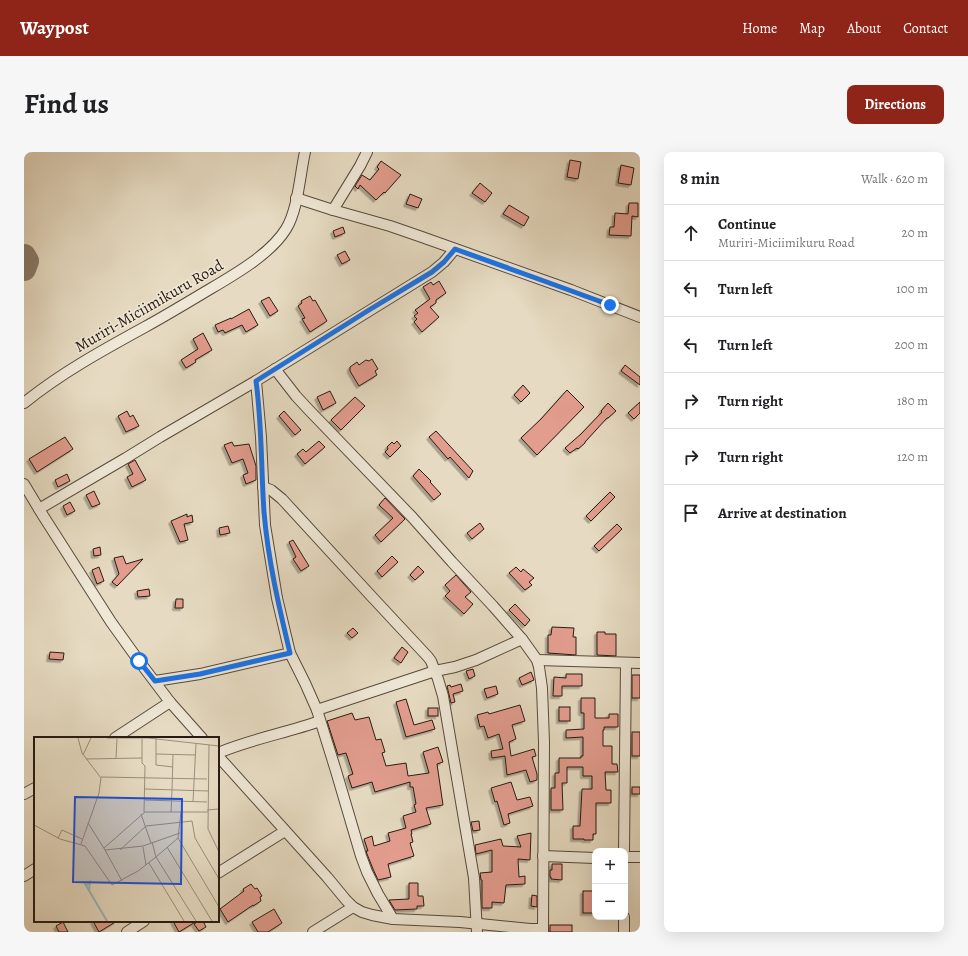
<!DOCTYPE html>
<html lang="en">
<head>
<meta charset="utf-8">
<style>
  :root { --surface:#fff; --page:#f6f6f6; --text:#202124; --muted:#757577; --line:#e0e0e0; --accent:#8f2418 }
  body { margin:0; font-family:Alegreya,serif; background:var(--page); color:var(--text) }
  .controls { position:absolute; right:12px; bottom:12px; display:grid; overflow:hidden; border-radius:8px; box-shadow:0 4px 16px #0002 }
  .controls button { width:36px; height:36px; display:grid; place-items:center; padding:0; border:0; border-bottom:1px solid var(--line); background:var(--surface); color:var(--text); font:20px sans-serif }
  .stop { position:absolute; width:12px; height:12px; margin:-9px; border:3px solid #1a73e8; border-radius:50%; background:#fff }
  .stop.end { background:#1a73e8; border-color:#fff; box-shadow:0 1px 4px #0008 }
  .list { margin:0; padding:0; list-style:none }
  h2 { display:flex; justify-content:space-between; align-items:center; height:52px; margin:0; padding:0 16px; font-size:17px }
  h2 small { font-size:13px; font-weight:400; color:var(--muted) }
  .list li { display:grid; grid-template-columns:26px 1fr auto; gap:12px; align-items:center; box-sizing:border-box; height:56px; padding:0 16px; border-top:1px solid var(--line) }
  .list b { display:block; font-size:15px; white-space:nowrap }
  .list p { margin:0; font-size:13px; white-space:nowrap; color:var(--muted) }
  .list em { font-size:13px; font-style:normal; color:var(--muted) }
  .icon { flex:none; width:22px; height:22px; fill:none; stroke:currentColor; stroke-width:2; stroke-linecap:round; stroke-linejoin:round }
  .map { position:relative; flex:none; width:616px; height:780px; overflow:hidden; border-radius:8px }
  header { display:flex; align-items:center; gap:24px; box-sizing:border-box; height:56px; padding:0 20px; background:var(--accent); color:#fff }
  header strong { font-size:19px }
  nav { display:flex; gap:22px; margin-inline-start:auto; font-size:14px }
  .intro { display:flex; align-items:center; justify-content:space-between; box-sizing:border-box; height:96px; padding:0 24px }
  h1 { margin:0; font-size:28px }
  .button { padding:10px 18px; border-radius:8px; background:var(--accent); color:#fff; font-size:14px; font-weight:700 }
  main { display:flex; gap:24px; padding:0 24px }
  aside { flex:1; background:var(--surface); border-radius:8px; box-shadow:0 4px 16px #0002 }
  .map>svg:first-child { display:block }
</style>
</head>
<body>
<header>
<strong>Waypost</strong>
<nav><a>Home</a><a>Map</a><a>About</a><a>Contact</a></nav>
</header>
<div class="intro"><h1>Find us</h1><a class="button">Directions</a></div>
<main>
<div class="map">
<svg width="616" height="780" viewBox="0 0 616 780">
  <defs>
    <filter id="shadow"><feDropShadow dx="-2.5" dy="2.5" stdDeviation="0" flood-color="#0004"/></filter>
  </defs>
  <rect width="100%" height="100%" fill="#e6dbc2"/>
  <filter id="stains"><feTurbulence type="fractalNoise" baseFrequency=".005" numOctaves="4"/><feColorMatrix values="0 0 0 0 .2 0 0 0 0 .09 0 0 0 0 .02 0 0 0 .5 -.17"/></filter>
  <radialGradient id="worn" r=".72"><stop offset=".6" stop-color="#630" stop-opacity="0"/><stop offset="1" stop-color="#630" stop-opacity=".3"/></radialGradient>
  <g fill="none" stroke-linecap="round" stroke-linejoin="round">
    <polyline stroke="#887a6a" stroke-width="24" points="0,104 3,109 0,117"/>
  </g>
  <g fill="#e39d8f" stroke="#291a11" filter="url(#shadow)">
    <polygon points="546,8 557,10 554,27 543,25"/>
    <polygon points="357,9 377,23 361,41 360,40 352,48 336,33 334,37 331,34 338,23 346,28 355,17 353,15"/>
    <polygon points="597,13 610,16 607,33 594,31"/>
    <polygon points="456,31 468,41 461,50 448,41"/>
    <polygon points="386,42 398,47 394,56 382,52"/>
    <polygon points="605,51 614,51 614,65 608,64 607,84 585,83 586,75 590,75 591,61 604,62"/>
    <polygon points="485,53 505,65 500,74 479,62"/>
    <polygon points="319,75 321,81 311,85 309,79"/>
    <polygon points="321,99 326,108 318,112 313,103"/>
    <polygon points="415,129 422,141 412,148 412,151 406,155 415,165 398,180 390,170 393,167 390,164 394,161 391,158 406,147 399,135 407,130 409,133"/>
    <polygon points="286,144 289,149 291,148 303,169 286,180 278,167 281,166 274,154 278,151 277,149"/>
    <polygon points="245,145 254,159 246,164 237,149"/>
    <polygon points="225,157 234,173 222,180 218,173 201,181 199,178 194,180 191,173 207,166 207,167"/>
    <polygon points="179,181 188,198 171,208 172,210 162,216 157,208 174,197 169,187"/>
    <polygon points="348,207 354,217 351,219 353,223 335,234 326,219 326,215 333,210 335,213 342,208 345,209"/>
    <polygon points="601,213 616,225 616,233 597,219"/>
    <polygon points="499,233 506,241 497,250 490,243"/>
    <polygon points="543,238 560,255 513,303 497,286 517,267"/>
    <polygon points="306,239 312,251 299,258 293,245"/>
    <polygon points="331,245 341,254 317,278 307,268"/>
    <polygon points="616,250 616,261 610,267 604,261"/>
    <polygon points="584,251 592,259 584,266 583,266 561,290 561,291 554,297 553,296 546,301 541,296 557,282 578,260 577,259"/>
    <polygon points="103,259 106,265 109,263 115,274 102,280 94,264"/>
    <polygon points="260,259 277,278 271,283 255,264"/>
    <polygon points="412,279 449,319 445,326 426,305 424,307 405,285"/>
    <polygon points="41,285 49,297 13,320 5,307"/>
    <polygon points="295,289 301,295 281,312 273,302 279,297 282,300"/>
    <polygon points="373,289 377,294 366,305 361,300 364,297 363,295 368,290 370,292"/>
    <polygon points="208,290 210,294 225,292 232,314 232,328 222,332 219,323 224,321 219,307 208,311 200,293"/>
    <polygon points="111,308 122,328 108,335 103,325 109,322 104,312"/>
    <polygon points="395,317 407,329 406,330 417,342 410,348 389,324"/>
    <polygon points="43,322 46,329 34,335 31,328"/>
    <polygon points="70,339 76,352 68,355 62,343"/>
    <polygon points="586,340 591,345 567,369 562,364"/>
    <polygon points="361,346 381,367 357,390 351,383 369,366 355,353"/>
    <polygon points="46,350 51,359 43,363 39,354"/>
    <polygon points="163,362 163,365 168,363 169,370 160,372 164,388 156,390 147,369"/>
    <polygon points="456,371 460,377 448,387 443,381"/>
    <polygon points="593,372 598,377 575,399 570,394"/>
    <polygon points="204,374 206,381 196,383 195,376"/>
    <polygon points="269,388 285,414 277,419 269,407 272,405 265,390"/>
    <polygon points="76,395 77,403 70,404 69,397"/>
    <polygon points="99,404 102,412 119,407 93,434 88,430 95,422 90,406"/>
    <polygon points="368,404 374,410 358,425 353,419"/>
    <polygon points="394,414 400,420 391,428 386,423"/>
    <polygon points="75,415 80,429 73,432 68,418"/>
    <polygon points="492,415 497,420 499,417 510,426 505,430 508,433 501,438 485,421"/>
    <polygon points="432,423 447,440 441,445 449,452 440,462 421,444 426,439 421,433"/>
    <polygon points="125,437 126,444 114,445 113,439"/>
    <polygon points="152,447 159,447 159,456 151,456"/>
    <polygon points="491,452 506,468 501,474 485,458"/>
    <polygon points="528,475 550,476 549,485 552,485 552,503 524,501 524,483 527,483"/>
    <polygon points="329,476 334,481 328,486 323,481"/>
    <polygon points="573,480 581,480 581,482 592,482 592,504 573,503"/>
    <polygon points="378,495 384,500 377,511 370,506"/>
    <polygon points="26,500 40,501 39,508 25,507"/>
    <polygon points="449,517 451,524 445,527 442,519"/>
    <polygon points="507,520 510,528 498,533 495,526"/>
    <polygon points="542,522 558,522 558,534 538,534 538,544 529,544 530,525 542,526"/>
    <rect x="608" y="523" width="8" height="23"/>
    <polygon points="437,532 439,539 429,542 431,550 427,551 423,534 426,533 427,535"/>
    <polygon points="472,534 474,542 463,546 460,537"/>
    <polygon points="557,546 571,546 571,566 585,566 585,562 594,562 594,575 580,575 580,578 579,578 579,594 588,594 588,612 593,612 594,620 581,620 582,638 587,638 587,651 572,651 572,682 569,682 569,688 560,688 560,687 549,687 549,674 556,674 558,637 568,637 568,624 559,624 559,615 543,615 543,631 538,631 539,658 527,658 527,636 531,636 531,621 535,621 535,606 557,606 557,604 559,604 559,585 542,586 542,578 560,577 560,561 557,561"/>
    <polygon points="382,547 390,573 408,568 411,577 382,585 372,550"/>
    <polygon points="496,553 501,569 488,573 492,587 485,590 487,604 510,597 512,604 508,605 513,622 513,628 506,630 502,618 483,623 481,604 468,606 467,599 479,597 475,582 464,586 460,574 456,575 453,563 464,560 465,562"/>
    <rect x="535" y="555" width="11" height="14"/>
    <rect x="404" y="556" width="10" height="8"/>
    <polygon points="328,561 331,568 345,565 352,588 357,587 361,600 358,601 362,614 382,611 384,624 405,621 399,600 414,595 419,610 413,612 419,653 402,656 407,672 387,678 388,682 387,682 389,690 386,691 390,704 364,712 367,725 354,728 349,717 343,702 342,699 344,699 340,687 348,684 350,694 366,689 364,681 382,676 379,664 392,660 390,653 392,652 389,635 386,635 386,630 351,640 348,630 328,636 324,624 329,622 322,601 314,603 303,569"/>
    <rect x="608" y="580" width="8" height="24"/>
    <polygon points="487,630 493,648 506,645 509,654 484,662 486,671 480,673 473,649 471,650 467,636"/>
    <rect x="608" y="635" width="8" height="7"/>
    <polygon points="455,669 456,678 449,679 447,670"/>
    <polygon points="507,681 506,708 494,707 495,725 501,724 501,732 482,733 480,751 468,750 468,756 458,756 458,728 457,728 456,721 468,720 468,698 452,702 451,693 477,687 479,694 497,695 493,684"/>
    <polygon points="528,712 538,712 538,728 527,727 527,725 526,725 526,718 528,718"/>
    <polygon points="385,731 394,731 394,744 399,744 400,754 393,754 393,757 371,758 365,748 385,747"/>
    <polygon points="227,732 231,737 233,736 238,744 236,745 237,749 229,754 229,753 204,770 196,757 220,739 219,737"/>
    <rect x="559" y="739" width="12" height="22"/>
    <polygon points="508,743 513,744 513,755 507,754"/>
    <polygon points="250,757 258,771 244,780 234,780 228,770"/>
    <polygon points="69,769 93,769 75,780"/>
    <polygon points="149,769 173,769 155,780"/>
    <polygon points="175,769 179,769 182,775 175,779 170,772"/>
    <polygon points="39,770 44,780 35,780 32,774"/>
    <rect x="526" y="773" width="22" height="7"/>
  </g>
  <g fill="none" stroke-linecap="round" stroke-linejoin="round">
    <defs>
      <g id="minor">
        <polyline points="272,46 309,58 366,74 395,84 547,138 616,165"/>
        <polyline points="309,58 336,14 343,0"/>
        <polyline points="251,217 272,244 284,257 388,365 428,410 469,454 498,487 513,508 515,515 518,536 520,590 519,780"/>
        <path d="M0 251C37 221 79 198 121 175 141 164 161 152 181 140 208 124 246 103 262 77 274 58 276 22 281 0"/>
        <polyline points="0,332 18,362 87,470 115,509 146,550 178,586"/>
        <polyline points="239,335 247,338 258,347 349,446 404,505 407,509 414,527 419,544 450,726 453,780"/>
        <polyline points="15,357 102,306 136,285 232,229"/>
        <polyline points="513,508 616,511"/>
        <polyline points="131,529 176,522 266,501"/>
        <polyline points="293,558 411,519 431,515 452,508 498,487"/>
        <polyline points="91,586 146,550"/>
        <path d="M194 601C227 587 262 581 296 569"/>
        <polyline points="194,604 303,725 322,748 329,755 338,760 348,763 369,767 436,770 506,777 519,777"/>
        <polyline points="0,642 11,636"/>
        <polyline points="600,699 602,511"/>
        <polyline points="519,704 571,706"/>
        <polyline points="601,705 616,705"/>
        <polyline points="194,721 261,679"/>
        <polyline points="0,724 11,717"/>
        <polyline points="369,767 354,742 343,720 337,704 312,619 293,558 281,531 266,501 253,446 241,373 237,285 232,229 408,120 420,110 431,97"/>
        <polyline points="103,780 120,769"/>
        <polyline points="289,780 329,755"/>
        <polyline points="600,780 600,765"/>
      </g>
    </defs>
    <use href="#minor" stroke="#584a3d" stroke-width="12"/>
    <use href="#minor" stroke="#efe8d7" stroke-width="10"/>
  </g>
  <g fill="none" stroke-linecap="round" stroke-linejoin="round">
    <path stroke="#1a73e8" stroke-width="5" d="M115 509 131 529 176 522 266 501C255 455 244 408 240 360 237 316 238 272 232 229L345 158 408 120 420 110 431 97 520 129 586 153"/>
  </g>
  <g text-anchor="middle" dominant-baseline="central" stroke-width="3" stroke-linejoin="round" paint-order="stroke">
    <g font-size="16" fill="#291a11" stroke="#efe8d7">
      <text transform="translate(125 154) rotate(-30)">Muriri-Miciimikuru Road</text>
    </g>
  </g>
  <g transform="translate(10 585)">
    <rect width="185" height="185" fill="#e6dbc2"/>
    <path fill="none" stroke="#98b9bb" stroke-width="2" d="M50 145 73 184M52 149 56 145 55 153"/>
    <path fill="none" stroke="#9a8e7b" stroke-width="1" d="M44 1 48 16 67 41 65 56 47 107M73 1H114L185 9M122 1V28L139 30M108 2V26L111 29 110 75M175 8 174 92 185 115M122 17 162 18M49 18 57 1M82 21 83 2M52 22 108 21M67 40 173 42M111 52 174 54M138 53 139 18M111 63 173 65M159 65 162 7M173 73 185 72M137 75 138 53M107 77 117 106M54 86 71 113 109 109 146 96M0 88 26 102 51 109 78 148 104 134 122 120 162 184M24 101 28 93 48 102M144 101 185 170M118 105 122 120 144 101 147 75M109 110 112 128M133 110 178 184M70 111 111 75H174M71 113 88 144M86 113 112 89 158 84 161 101 185 142M115 126 150 184"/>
    <path fill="#1d4ed8" fill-opacity="0.15" stroke="#1d4ed8" stroke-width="2" d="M41 60 148 62 147 147 39 145Z"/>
    <rect width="185" height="185" fill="none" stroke="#291a11" stroke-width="2"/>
  </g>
  <rect width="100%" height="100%" filter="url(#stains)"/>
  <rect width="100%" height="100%" fill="url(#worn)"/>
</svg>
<div class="controls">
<button>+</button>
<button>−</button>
</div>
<div class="stop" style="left:115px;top:509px"></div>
<div class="stop end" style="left:586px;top:153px"></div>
</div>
<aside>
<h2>8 min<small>Walk · 620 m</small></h2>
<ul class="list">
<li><svg class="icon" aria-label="ahead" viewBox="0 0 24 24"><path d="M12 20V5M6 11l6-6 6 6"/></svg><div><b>Continue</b><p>Muriri-Miciimikuru Road</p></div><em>20 m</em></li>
<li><svg class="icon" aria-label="left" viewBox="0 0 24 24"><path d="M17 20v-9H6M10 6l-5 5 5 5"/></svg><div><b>Turn left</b></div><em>100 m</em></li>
<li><svg class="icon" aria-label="left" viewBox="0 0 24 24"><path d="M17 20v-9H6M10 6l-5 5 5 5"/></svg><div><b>Turn left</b></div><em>200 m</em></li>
<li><svg class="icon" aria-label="right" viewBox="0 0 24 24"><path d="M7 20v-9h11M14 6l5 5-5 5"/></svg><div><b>Turn right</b></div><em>180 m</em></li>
<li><svg class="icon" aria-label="right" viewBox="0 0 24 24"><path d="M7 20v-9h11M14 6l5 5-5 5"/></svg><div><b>Turn right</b></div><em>120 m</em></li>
<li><svg class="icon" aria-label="arrive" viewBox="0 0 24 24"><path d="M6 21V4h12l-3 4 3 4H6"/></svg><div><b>Arrive at destination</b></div></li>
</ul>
</aside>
</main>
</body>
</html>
